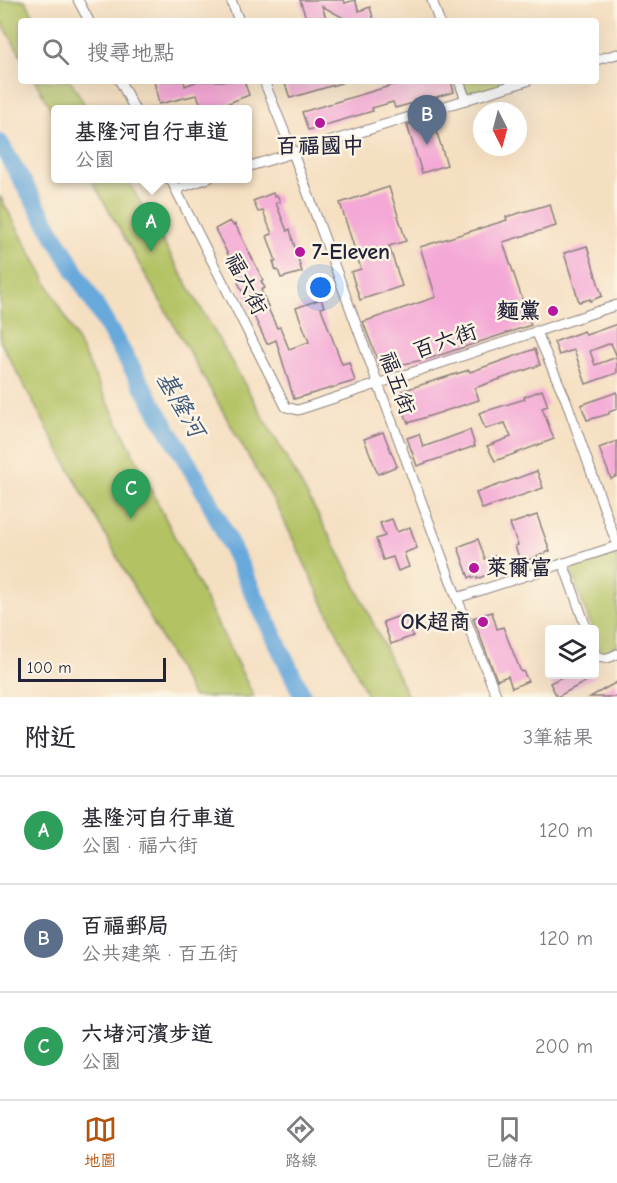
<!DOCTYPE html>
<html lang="zh-TW">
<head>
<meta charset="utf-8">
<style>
  :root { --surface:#fff; --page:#f2f2f3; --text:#2b2b33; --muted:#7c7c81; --line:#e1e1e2; --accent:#b45309 }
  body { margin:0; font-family:"Comic Neue","LXGW WenKai TC",sans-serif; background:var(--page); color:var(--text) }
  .controls { position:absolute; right:18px; bottom:18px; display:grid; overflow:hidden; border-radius:6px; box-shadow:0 6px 24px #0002 }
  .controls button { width:54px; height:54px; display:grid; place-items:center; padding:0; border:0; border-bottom:2px solid var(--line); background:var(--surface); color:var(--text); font:30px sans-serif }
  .compass { position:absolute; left:473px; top:102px; width:54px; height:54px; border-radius:50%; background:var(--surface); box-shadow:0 6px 24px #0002; rotate:174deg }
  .scale { position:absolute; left:18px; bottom:15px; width:148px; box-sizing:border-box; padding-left:6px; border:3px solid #22223b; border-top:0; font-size:16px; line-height:21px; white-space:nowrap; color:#22223b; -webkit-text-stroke:4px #fcf5e5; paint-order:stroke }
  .you { position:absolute; left:321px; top:288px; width:21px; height:21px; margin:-15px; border:4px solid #fff; border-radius:50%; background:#1a73e8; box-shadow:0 0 0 9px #1a73e833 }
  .badge { display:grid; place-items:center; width:39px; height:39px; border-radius:50%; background:var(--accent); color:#fff; font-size:20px; font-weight:700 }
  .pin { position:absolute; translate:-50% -50px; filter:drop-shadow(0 2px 3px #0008) }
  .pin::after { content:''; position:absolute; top:32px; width:21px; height:18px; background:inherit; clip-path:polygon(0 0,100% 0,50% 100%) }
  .popup { position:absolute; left:51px; top:105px; width:201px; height:78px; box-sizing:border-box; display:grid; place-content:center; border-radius:6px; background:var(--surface); filter:drop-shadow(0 2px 4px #0005); font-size:20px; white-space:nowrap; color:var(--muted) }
  .popup b { font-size:22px; color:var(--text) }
  .popup::after { content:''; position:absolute; left:50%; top:100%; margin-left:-12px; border:12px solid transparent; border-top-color:var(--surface) }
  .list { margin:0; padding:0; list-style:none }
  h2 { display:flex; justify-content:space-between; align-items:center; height:78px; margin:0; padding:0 24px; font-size:26px }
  h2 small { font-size:20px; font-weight:400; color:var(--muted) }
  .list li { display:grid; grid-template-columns:39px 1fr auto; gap:18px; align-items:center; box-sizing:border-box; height:108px; padding:0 24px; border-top:2px solid var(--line) }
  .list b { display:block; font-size:22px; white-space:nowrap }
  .list p { margin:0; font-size:20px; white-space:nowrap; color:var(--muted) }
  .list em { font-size:20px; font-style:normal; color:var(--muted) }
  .icon { flex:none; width:33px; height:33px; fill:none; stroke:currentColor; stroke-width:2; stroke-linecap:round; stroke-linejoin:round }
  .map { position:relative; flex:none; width:617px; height:697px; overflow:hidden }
  .search { position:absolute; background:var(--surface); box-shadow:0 6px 24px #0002; left:18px; right:18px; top:18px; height:66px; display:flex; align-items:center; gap:15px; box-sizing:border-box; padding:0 21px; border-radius:6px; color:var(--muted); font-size:22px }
  .sheet { height:402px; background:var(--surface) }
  nav { display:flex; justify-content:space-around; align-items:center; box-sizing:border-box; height:84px; border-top:2px solid var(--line); background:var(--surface); font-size:16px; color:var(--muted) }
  nav a { display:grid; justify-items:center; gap:3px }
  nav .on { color:var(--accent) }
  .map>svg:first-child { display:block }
</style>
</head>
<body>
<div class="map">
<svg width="617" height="697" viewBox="0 0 617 697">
  <rect width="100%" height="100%" fill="#fcf5e5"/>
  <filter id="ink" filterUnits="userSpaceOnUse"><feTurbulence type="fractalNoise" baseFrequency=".0167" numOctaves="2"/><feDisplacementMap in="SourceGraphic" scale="12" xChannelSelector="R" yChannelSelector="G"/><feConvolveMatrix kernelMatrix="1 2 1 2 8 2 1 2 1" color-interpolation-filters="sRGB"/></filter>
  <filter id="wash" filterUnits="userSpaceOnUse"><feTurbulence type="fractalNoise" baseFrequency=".008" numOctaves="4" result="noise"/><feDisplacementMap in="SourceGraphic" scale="24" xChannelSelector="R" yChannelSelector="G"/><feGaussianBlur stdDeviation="1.35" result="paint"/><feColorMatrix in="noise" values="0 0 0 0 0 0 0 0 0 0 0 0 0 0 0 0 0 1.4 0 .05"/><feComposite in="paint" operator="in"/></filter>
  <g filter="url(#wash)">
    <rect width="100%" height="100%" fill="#f5dfc1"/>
    <g fill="#b3c264" stroke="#6a7250" stroke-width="1.5">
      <polygon points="0,0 25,0 37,21 21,21 21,56 0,19"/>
      <polygon points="35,81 71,81 87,109 55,110 55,116"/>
      <polygon points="460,81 527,81 466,100"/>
      <polygon points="91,179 127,179 289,462 349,572 408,697 368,697 280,512"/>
      <polygon points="0,196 66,318 254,697 193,697 0,341"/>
      <polygon points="617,552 617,646 602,655 595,635 594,630 592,629 570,568"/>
    </g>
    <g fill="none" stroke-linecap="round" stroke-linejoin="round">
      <polyline stroke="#67a9db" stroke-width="18" points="0,143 207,496 303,697"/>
    </g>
    <g id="blocks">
      <g fill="#f4a8d6">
        <polygon points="300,0 344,0 345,3 355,0 359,11 370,7 374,21 349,21 322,6 327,21 307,21"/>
        <polygon points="154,81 184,81 185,86 198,81 244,81 249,95 211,110 203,110 197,95 159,104"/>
        <polygon points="284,81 340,81 341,83 290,98"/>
        <polygon points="407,81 451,81 454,92 395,108 393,102 372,108 373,111 308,130 302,112"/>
        <polygon points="432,117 447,165 422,173 407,125"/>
        <polygon points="389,187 406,241 389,246 402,286 360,300 351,272 361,269 340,203"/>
        <polygon points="273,193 274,196 277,195 280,202 276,203 287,231 290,229 292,237 302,272 281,278 278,270 276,271 273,261 276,261 267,236 272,234 263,211 258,212 253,201"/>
        <polygon points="550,204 556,226 503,242 531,325 431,358 381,369 363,322 436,297 420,247 507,220 506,217"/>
        <polygon points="230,221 233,225 235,224 263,280 261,281 265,288 261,290 268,306 267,306 277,328 280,327 289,349 309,342 296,308 321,299 324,307 321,308 342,364 349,362 355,381 294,399 276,340 267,344 238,282 241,280 215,229"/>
        <polygon points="587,246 602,296 590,301 590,299 579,302 564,253"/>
        <polygon points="617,324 617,357 611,343 590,351 595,365 617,357 617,373 586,384 574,350 559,355 554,342 584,331 586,335"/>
        <polygon points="535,349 540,365 475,388 479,400 408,423 400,400 401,391 469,370 470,372"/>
        <polygon points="542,390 548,406 542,408 554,439 495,461 487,446 511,437 505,423 485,429 479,413 525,399 524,397"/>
        <polygon points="617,392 617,409 609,412 609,414 587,420 581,405"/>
        <polygon points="470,430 475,446 417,466 407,438 419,434 423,447"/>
        <polygon points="383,432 397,466 378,474 364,439"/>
        <polygon points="617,441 617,476 611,479 599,448"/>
        <polygon points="537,471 543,488 482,509 476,493"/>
        <polygon points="537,515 550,551 521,563 515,546 518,545 510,524"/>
        <polygon points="392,519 397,532 410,527 417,548 404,553 409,567 398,571 393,557 383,560 376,539 385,536 380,523"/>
        <polygon points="478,539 485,559 495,556 500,569 477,579 477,577 473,578 472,576 469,578 458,547"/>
        <polygon points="492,612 497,629 503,627 521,672 523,671 528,681 512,688 508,676 497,680 473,618"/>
        <polygon points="405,614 413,636 391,644 383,622"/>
        <polygon points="566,675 598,675 557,697 550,683"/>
        <polygon points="617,682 617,697 590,697"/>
      </g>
    </g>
  </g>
  <g filter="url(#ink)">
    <use href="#blocks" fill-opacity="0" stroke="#8c807e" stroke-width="1.5"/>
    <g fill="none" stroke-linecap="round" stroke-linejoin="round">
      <defs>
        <g id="minor">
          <polyline points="78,0 89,21"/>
          <polyline points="231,0 239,21"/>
          <polyline points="432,0 439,21"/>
          <polyline points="596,60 617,54"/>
          <polyline points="120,81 135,110"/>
          <polyline points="264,81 293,153 457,598 497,697"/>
          <polyline points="459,81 466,100"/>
          <polyline points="247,167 527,81"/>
          <polyline points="170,178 286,407 298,410 617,305"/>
          <polyline points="176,189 209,178"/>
          <polyline points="536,331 566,400 617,545"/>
          <polyline points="563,563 587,630"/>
          <polyline points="457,598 617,546"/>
          <path d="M594 651 596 656C605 660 609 658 617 654"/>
        </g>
      </defs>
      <use href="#minor" stroke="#8c807e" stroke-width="11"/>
      <use href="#minor" stroke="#fff" stroke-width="9"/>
    </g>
  </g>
  <g fill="#b5179e" stroke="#fcf5e5" stroke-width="2">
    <circle cx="320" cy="123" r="6"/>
    <circle cx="300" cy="252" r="6"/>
    <circle cx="553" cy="311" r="6"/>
    <circle cx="474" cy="568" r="6"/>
    <circle cx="483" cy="622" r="6"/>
  </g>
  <g text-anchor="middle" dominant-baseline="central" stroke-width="5" stroke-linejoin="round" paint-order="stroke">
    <g font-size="22" font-weight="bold" fill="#22223b" stroke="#fcf5e5" text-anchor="start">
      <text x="320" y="146" text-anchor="middle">百福國中</text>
      <text x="312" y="252">7-Eleven</text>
      <text x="541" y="311" text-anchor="end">麵黨</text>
      <text x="486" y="568">萊爾富</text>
      <text x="471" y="622" text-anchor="end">OK超商</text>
    </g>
    <g font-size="22" fill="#22223b" stroke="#fcf5e5">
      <text transform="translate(246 284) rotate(63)">福六街</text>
      <text transform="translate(445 341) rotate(-19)">百六街</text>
      <text transform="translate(397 383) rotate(70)">福五街</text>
    </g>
    <g font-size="24" font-style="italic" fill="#3e587b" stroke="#fcf5e5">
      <text transform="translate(181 404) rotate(60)">基隆河</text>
    </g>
  </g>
</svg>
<div class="controls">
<button><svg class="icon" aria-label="layers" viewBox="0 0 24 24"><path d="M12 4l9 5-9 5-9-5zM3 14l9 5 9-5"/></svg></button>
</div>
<svg class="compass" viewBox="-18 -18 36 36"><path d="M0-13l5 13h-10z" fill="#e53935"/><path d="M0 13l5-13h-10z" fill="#7c7c81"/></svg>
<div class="scale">100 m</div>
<div class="you"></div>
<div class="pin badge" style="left:151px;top:252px;background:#2e9e5b">A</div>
<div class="popup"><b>基隆河自行車道</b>公園</div>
<div class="pin badge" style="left:427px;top:145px;background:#5c6f8a">B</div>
<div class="pin badge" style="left:131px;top:519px;background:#2e9e5b">C</div>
<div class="search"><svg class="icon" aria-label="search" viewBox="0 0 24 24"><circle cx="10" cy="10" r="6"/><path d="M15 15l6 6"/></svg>搜尋地點</div>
</div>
<section class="sheet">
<h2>附近<small>3筆結果</small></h2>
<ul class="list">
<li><span class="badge" style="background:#2e9e5b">A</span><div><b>基隆河自行車道</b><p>公園 · 福六街</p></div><em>120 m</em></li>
<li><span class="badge" style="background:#5c6f8a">B</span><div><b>百福郵局</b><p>公共建築 · 百五街</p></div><em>120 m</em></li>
<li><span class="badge" style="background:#2e9e5b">C</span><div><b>六堵河濱步道</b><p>公園</p></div><em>200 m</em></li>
</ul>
</section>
<nav>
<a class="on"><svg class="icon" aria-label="map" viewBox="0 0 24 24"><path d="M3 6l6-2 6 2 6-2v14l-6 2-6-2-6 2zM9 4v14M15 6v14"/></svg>地圖</a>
<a><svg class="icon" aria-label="directions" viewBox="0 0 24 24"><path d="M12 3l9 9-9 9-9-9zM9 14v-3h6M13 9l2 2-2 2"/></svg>路線</a>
<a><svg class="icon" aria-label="saved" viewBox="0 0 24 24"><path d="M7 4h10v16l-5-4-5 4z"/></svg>已儲存</a>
</nav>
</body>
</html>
